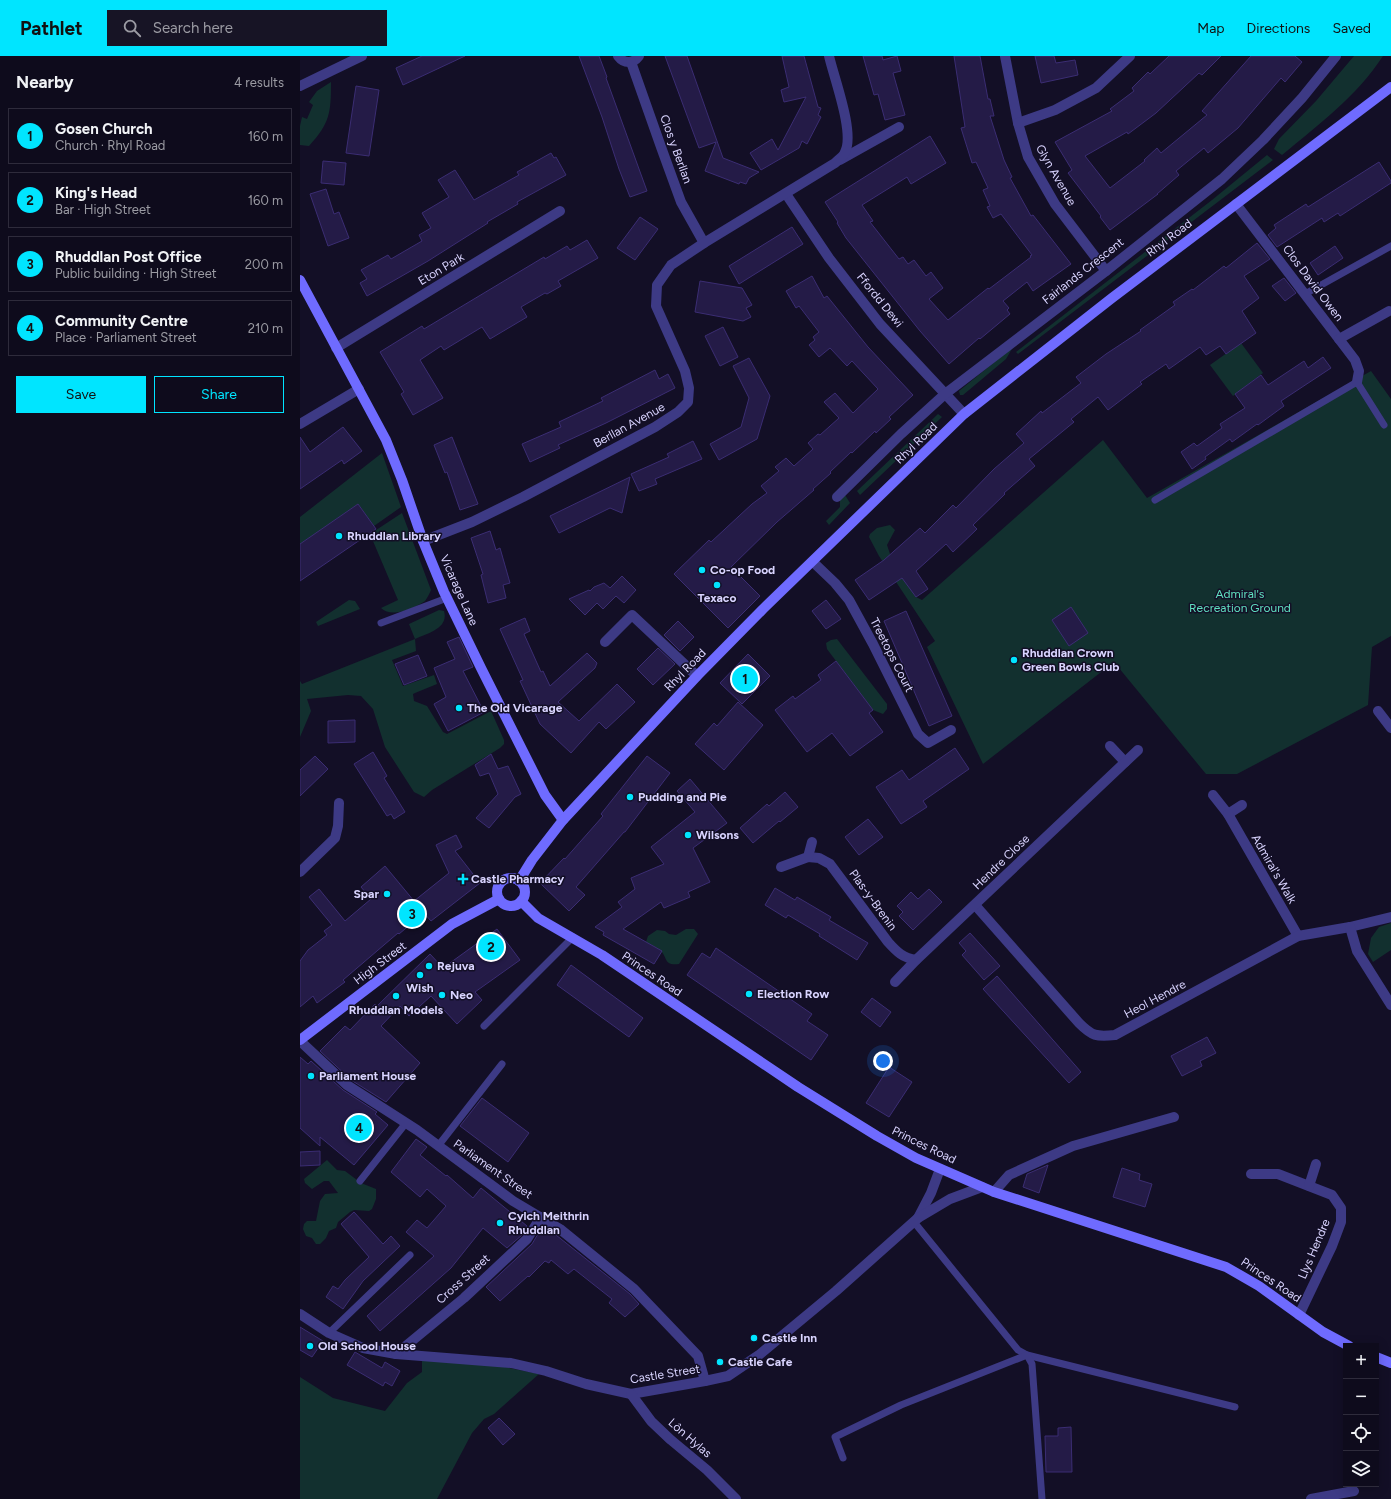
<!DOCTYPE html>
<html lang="en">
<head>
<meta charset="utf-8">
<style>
  :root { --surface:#0e0b1c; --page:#171425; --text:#f1f3f6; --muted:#9b9ba3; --line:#2e2b3b; --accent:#00e5ff }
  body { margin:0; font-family:Figtree,sans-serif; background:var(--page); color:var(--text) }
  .controls { position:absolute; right:12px; bottom:12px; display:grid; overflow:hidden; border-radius:0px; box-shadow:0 2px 10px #0003 }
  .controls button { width:36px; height:36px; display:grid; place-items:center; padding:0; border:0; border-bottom:1px solid var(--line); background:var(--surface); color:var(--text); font:20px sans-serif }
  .you { position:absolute; left:583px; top:1005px; width:14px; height:14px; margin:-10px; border:3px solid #fff; border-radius:50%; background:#1a73e8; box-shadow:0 0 0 6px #1a73e833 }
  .badge { display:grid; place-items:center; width:26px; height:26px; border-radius:50%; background:var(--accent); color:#111; font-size:13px; font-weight:700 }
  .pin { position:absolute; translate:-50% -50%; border:2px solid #fff; box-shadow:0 1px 4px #0006 }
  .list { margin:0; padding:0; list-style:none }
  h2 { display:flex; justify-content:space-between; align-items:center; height:52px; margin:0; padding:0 16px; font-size:17px }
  h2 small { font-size:13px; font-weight:400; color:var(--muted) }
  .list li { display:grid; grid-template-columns:26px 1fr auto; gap:12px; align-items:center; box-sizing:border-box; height:56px; margin:0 8px 8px; padding:0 8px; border:1px solid var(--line); border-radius:0px }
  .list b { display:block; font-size:15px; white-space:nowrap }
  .list p { margin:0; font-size:13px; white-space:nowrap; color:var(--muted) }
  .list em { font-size:13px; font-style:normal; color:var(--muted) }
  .actions { display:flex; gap:8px; padding:12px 16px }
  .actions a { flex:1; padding:9px 0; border:1px solid var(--accent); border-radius:0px; text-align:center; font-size:14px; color:var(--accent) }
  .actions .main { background:var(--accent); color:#111 }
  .icon { flex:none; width:22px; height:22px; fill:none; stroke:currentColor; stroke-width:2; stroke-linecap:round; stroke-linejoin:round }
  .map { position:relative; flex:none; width:1091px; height:1443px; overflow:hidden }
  header { display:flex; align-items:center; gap:24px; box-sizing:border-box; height:56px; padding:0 20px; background:var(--accent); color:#111 }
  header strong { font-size:19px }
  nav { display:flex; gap:22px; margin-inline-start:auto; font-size:14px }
  .search { width:280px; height:36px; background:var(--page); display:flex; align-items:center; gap:10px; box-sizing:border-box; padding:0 14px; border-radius:0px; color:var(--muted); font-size:15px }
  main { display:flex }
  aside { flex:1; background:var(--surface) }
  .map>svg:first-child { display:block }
</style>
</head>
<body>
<header>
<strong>Pathlet</strong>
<div class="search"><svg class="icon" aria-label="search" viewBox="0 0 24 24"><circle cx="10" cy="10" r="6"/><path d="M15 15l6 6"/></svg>Search here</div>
<nav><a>Map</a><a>Directions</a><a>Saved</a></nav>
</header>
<main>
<aside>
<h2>Nearby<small>4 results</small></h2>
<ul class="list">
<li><span class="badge">1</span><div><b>Gosen Church</b><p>Church · Rhyl Road</p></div><em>160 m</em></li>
<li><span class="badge">2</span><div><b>King's Head</b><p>Bar · High Street</p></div><em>160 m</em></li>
<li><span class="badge">3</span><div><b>Rhuddlan Post Office</b><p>Public building · High Street</p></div><em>200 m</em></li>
<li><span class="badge">4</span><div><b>Community Centre</b><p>Place · Parliament Street</p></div><em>210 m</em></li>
</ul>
<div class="actions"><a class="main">Save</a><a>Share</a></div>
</aside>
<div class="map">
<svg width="1091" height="1443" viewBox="0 0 1091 1443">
  <rect width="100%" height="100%" fill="#130f26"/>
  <g fill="#12302f">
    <path d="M1054 0H1083C1057 40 1018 69 982 99L974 93 979 83 1016 45Z"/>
    <path d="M31 26C31 57 30 67 9 90L0 89V70L2 61 7 63 13 49 9 46 17 35Z"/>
    <polygon points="967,99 973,104 718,298 716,296 912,144"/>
    <polygon points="941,287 963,317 933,340 910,309"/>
    <polygon points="713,291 706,303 663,339 660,339 659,335"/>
    <polygon points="1071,315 1091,343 1091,580 1072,591 1068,649 937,718 906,718 814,606 683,708 627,591 635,585 579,500 569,481 570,478 577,472 590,469 595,474 587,489 591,501 616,541 622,544 803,384 847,442"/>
    <polygon points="638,358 642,361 560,439 557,435"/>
    <polygon points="82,397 101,451 74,470 58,448 0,489 0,461"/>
    <polygon points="545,439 550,447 529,469 526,465 540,451 540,443"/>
    <path d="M102 457 131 534C130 537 127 542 125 545 114 553 91 562 81 552L98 544 70 478Z"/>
    <polygon points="49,544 55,545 60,553 18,570 16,566"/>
    <path d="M139 554 144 555C149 572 128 577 115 583L116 595 92 604 103 630 134 619 137 628 115 637 113 638 114 645 127 650 143 676 147 678 191 655 204 684V688L200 692 132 734 124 741 114 736 85 691 73 653 61 640 48 639 7 643 11 655 0 681V625L2 628 115 583 109 568Z"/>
    <polygon points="537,583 587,648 587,653 583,658 573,654 527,593 526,587 531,584"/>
    <polygon points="1091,867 1091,894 1073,906 1068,898 1071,882 1079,871"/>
    <path d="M386 873H394L398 878 379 908C363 910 368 901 360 894 356 891 350 889 346 886L348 880 357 874 365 875 369 878 376 879Z"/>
    <polygon points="27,1104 37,1114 45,1115 61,1127 76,1133 76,1143 72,1153 69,1155 54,1154 50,1156 38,1166 36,1172 29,1175 26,1182 20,1188 16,1188 12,1182 6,1180 3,1173 4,1168 7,1165 16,1165 20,1145 25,1138 38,1137 29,1125 24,1125 12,1133 5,1127 4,1123"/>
    <polygon points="122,1304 200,1310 239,1318 194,1358 184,1363 172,1377 137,1443 0,1443 0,1321 33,1342 85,1355 107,1327 122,1316"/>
  </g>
  <g fill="#241b47" stroke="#3b2d73">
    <polygon points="122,0 165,0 103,29 96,12"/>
    <polygon points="279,0 299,0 307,21 306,22 347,135 330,141 319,113 302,61"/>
    <polygon points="365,0 387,0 423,102 459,116 449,122 446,128 440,126 439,128 405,115 416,86 399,92"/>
    <polygon points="482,0 504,0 518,51 521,52 518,59 521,61 507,88 502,85 499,92 461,114 450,97 472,83 478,94 506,41 484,46 481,34 489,31"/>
    <polygon points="563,0 582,0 583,4 597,0 601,15 593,17 605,59 585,64 578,38 574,39"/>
    <polygon points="654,0 680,0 688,43 690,43 694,60 690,60 704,104 712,121 710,122 731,160 733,159 771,208 733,235 727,226 703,245 709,252 707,254 710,258 680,283 679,282 649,308 620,275 546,182 537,167 538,166 525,146 630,80 646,107 611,128 607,121 562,149 573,165 570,166 599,203 603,201 608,208 614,204 626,220 631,216 643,232 629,243 648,264 688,232 689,233 731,201 730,200 732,199 701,158 693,162 687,151 690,150 683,134 688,132 676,106 672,107 661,72 665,71"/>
    <polygon points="735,0 754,0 756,7 775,4 778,19 741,27"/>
    <polygon points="869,0 921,0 902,19 899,17 856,57 828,78 827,76 785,100 810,132 845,105 844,104 857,92 861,97 907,59 902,55 951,0 995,0 1002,6 985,26 981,22 938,72 908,97 904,92 876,115 879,119 857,138 858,138 810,174 800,161 801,160 768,117 772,114 755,86 812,55 810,53 834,35 832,32 848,16 850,18"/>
    <polygon points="56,30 79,34 69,100 46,97"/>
    <polygon points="251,97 254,102 256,101 266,119 217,146 218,148 187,166 188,167 128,205 67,240 60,227 67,223 61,214 88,199 91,203 122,185 119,179 131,172 122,157 149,141 138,124 155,114 174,144 219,119 217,116"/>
    <polygon points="23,105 46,107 44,129 21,127"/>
    <polygon points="1079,106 1091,125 1091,127 1040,160 1038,157 1024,166 1022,162 977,191 968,179 976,172 974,169 1006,148 1008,151"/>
    <polygon points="26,133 34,158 39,156 49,182 28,190 10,138"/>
    <polygon points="340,161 358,173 335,204 317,192"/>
    <polygon points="492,171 503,188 439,228 429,210"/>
    <polygon points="287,184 298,202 258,225 261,230 247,238 245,237 221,251 227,261 190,283 182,271 144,294 141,290 120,304 143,342 113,359 101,338 104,336 80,296 122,270 124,273 244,201 245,203 267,190 270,194"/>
    <polygon points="957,187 970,203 944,220 959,242 942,255 956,277 926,298 920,290 906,299 900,291 869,313 866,308 840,326 842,328 808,354 798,341 771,363 774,366 729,403 735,410 704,437 705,438 673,469 677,473 653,496 646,488 616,515 628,533 616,541 602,522 569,544 555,524 584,504 620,472 625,477 653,449 656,452 694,413 724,387 716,378 741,355 742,357 781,327 776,321 806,298 841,275 840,274 875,249 873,246 892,233 893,234 924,210 926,212"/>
    <polygon points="1035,190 1043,202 1018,219 1010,207"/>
    <polygon points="512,220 524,242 527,240 568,291 613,339 589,361 591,363 576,377 575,375 552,397 551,396 530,416 531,417 513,433 514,434 477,466 431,511 460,540 428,572 374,518 409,484 411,486 452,448 467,437 461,430 479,415 475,411 486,402 494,410 513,393 508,387 518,378 520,379 539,362 524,346 535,337 553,357 578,333 552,305 547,310 530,292 519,301 509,289 515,284 513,281 519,276 499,250 496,252 486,235"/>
    <polygon points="984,222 996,237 985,245 972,230"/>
    <polygon points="400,225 442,232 452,249 446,252 451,261 443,265 395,256"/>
    <polygon points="423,271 438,301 420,310 405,280"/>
    <polygon points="1023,301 1031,312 981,345 984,350 958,369 957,368 932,386 930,383 905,401 906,403 892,413 881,396 894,387 897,390 922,372 920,368 945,352 935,338 961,319 968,329 1004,305 1008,312"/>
    <polygon points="449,302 470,340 457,383 419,404 410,388 441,371 449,342 433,310"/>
    <polygon points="355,314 359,323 368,318 375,332 306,367 258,389 260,392 230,406 222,388 261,371 259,366 303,345 301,342"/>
    <polygon points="43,371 62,395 44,408 42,404 0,433 0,381 10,396"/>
    <polygon points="152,381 178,448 160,454 147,416 145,417 134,389"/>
    <polygon points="393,385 402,403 355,423 357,428 339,435 331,418 369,401 367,398"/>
    <polygon points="330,421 322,457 310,452 259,477 250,460"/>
    <polygon points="58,448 76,473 0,525 0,488"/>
    <polygon points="190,475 196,494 200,492 210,527 203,529 206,542 188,547 181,519 183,518 171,482"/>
    <polygon points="322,520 336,534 324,547 316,540 303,553 297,547 285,559 269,543 289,534 290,535 294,531 304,527 310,532"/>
    <polygon points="526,544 541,563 526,573 512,555"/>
    <polygon points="771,551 788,577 769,590 752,564"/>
    <polygon points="606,555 652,660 629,670 584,565"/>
    <polygon points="225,562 230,575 224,578 241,616 243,615 250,630 287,597 297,607 295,612 258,646 279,665 317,628 335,646 306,673 299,666 271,697 240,668 220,625 223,624 200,573"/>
    <polygon points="378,565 394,581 380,595 364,579"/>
    <polygon points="159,581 173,611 163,615 184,656 148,675 134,648 146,641 134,612 155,603 147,586"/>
    <polygon points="358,592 375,608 353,629 337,613"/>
    <polygon points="448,598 470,620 442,648 420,627"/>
    <polygon points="118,599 127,620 104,629 95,608"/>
    <polygon points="536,605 573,654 569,657 583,676 550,700 532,677 507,696 475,654 493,640 495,643 521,624 518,619"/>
    <polygon points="438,646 463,669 424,714 395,688 414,667 417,670"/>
    <polygon points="55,664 55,686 28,687 28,665"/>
    <polygon points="655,692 669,713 623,745 627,751 601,768 576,731 602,714 609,724"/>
    <polygon points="73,696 87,720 84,722 105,756 94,763 91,758 87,760 54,708"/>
    <polygon points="191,698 198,713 208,710 221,738 215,741 189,772 176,762 198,738 189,717 180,720 175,709"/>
    <polygon points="15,700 28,713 0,740 0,714"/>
    <polygon points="347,700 370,717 325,776 324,776 276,831 285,839 269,855 240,827 264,802 265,803 303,760 301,758"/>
    <polygon points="390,723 427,767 393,792 410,826 388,836 390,841 364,852 361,846 323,873 362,895 354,908 303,879 304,876 295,871 322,851 318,846 335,833 331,822 364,808 351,791 395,756 377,735"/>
    <polygon points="485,736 498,751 480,766 479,765 453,787 440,772 467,748 469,750"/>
    <polygon points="568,763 583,781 559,799 545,781"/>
    <polygon points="156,779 162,791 155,795 180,827 131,865 124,857 99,878 98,877 43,924 45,926 17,947 13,940 0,951 0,905 8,894 27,879 24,875 32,869 9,841 19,833 45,865 71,843 61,831 85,810 114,845 149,817 136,789"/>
    <polygon points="475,832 495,844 497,841 531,861 529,864 568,887 557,904 519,880 520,878 488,859 486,862 465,849"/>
    <polygon points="629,833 642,846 613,874 599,860 603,856 597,850 611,836 618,843"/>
    <polygon points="197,873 220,904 175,936 182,944 157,968 131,940 109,960 100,950 81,970 120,1007 86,1046 51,1024 20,995 45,970 50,974 75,948 77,950 130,898 143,912"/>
    <polygon points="670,877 700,910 684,924 662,899 666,895 659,887"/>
    <polygon points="416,892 512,958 507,965 528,979 511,1004 387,919 402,897 410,902"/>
    <polygon points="271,909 343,962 329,981 257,929"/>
    <polygon points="697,920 781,1016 769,1027 683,933"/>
    <polygon points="572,942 591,956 580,971 561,956"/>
    <polygon points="907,981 916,997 900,1005 902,1010 882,1020 871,1000"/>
    <polygon points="0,1001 8,1008 11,1005 43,1034 77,1056 75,1058 88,1069 54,1109 20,1081 20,1090 0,1072"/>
    <polygon points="589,1011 612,1026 589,1061 566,1047"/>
    <polygon points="182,1042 229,1077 208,1106 160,1070"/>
    <polygon points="116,1083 127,1091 120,1099 146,1120 147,1119 173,1142 181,1132 227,1170 222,1179 207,1192 183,1172 151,1212 80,1275 67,1260 134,1200 106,1176 117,1164 127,1172 146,1150 127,1133 120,1141 91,1116"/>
    <polygon points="20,1095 20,1109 0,1110 0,1096"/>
    <polygon points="748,1109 739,1137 723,1131 727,1118"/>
    <polygon points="822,1112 840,1118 839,1124 852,1128 845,1151 813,1141"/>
    <polygon points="54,1156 83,1188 91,1180 100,1190 63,1225 43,1253 26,1241 33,1230 38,1233 45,1224 69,1201 41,1168"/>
    <polygon points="251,1175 330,1238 339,1248 325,1261 309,1247 312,1243 274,1213 268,1218 251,1204 249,1207 245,1205 229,1221 228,1220 200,1245 186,1231 232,1188 238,1178"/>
    <polygon points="0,1271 23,1285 12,1301 0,1294"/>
    <polygon points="55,1296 82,1312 85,1306 100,1315 92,1330 85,1326 83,1330 47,1309"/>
    <polygon points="199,1362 215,1378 203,1389 188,1372"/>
    <polygon points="771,1371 772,1416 746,1416 745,1380 758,1380 758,1372"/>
  </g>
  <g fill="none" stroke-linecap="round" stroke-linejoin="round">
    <g stroke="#3d3a85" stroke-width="7">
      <polyline points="1005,238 1091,190"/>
      <polyline points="855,444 1057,326 1084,369"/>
      <polyline points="81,567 147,542"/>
      <polyline points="184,970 273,881"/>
      <polyline points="138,1090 202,1008"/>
      <polyline points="60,1125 106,1067"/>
      <polyline points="614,1166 718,1294 727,1299 935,1351"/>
      <polyline points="29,1277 110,1199"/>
      <polyline points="543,1402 535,1381 601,1349 727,1299 732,1308 742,1443"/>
    </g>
    <g stroke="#3d3a85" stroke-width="10">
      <path d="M318 0C324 8 333 8 339 0"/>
      <polyline points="705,0 718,67 728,101 755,148 806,215"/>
      <polyline points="331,6 361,91 381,146 404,187"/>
      <polyline points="0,30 62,0"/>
      <polyline points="718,67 755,54 796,32 830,0"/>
      <polyline points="540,104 599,71"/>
      <polyline points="486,138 529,202 580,268 664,358"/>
      <polyline points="936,148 1055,304 1059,315 1057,326"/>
      <polyline points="1039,283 1089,255"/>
      <polyline points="36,292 260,155"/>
      <polyline points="0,368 59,333"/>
      <polyline points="537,441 601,378 645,338 806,215 922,123 963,84 1002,42 1036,0"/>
      <path d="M123 485 172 466 223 441 355 371 378 356 388 346 389 332 385 315 356 250 357 229 371 209 404 187 535 107C538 104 544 100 545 96 555 77 534 22 529 0"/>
      <polyline points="513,506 535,527 549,544 573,588 618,678 628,687 651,674"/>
      <polyline points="305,586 332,559 397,620"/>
      <polyline points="1078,655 1091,672"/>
      <polyline points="810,690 825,706"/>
      <polyline points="913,739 928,758 942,749"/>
      <polyline points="928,758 998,880"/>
      <path d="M508 801 519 802 530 808 588 886C597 896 603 902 616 904"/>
      <polyline points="481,811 508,801 512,786"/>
      <polyline points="0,816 35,782 38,770 39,747"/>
      <path d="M675 849 779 967C792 980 796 981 815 979L998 880 1050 871 1091 861"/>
      <polyline points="1050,871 1057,895 1091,949"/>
      <polyline points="595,926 616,904 838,694"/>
      <polyline points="0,985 47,1029 117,1074 213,1145 260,1173 334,1233 398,1300 405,1325"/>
      <polyline points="951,1118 978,1118 1032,1139 1041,1152 1041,1166 1032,1190 999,1259"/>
      <polyline points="1009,1130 1016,1108"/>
      <polyline points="694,1136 709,1119 773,1090 874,1061"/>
      <polyline points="618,1162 631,1137 640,1113"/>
      <polyline points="0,1258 29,1277 63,1292 96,1298 211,1307 246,1315 286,1328 331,1338 405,1325 428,1320 459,1299 536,1235 618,1162 650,1143 682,1131"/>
      <polyline points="96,1298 164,1242 227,1183 241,1161"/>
      <polyline points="331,1338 351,1365 371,1384 407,1414 436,1443"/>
      <polyline points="1011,1443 1054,1435"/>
    </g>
    <g stroke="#6f6bff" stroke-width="10">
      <polyline points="0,224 86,384 102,424 123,485 144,536 181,612 245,739 263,764"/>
      <circle cx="211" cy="836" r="14"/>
      <polyline points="219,825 232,804 263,764 397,620 463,553 664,358 812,242 1091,31"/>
      <polyline points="221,845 238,862 302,899 498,1031 577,1080 616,1102 694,1136 926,1211 959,1230 1023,1276 1049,1290"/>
      <polyline points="0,984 152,868 199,843"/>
      <polyline points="1076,1301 1091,1307"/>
    </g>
  </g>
  <g fill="#00e5ff" stroke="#130f26" stroke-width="1.5">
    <circle cx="39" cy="480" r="4"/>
    <circle cx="402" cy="514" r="4"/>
    <circle cx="417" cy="529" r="4"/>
    <circle cx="714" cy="604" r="4"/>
    <circle cx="159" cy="652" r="4"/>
    <circle cx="330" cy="741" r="4"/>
    <circle cx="388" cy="779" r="4"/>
    <path d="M161 817h4v4h4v4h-4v4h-4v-4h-4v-4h4z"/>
    <circle cx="87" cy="838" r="4"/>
    <circle cx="129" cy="910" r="4"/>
    <circle cx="120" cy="919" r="4"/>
    <circle cx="449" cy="938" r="4"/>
    <circle cx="142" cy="939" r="4"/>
    <circle cx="96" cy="940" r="4"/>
    <circle cx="11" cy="1020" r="4"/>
    <circle cx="200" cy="1167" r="4"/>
    <circle cx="454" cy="1282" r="4"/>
    <circle cx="10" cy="1290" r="4"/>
    <circle cx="420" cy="1306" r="4"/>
  </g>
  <g text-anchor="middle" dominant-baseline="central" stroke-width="3" stroke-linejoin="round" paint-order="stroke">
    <g font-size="12" fill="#d9d4ff" stroke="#130f26">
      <text transform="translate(376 93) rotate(70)">Clos y Berllan</text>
      <text transform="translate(756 119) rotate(60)">Glyn Avenue</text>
      <text transform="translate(869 182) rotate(-37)">Rhyl Road</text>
      <text transform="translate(141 213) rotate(-31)">Eton Park</text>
      <text transform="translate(783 215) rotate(-38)">Fairlands Crescent</text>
      <text transform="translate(1013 227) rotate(53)">Clos David Owen</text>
      <text transform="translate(580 244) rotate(51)">Ffordd Dewi</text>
      <text transform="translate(329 369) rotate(-29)">Berllan Avenue</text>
      <text transform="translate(616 387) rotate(-44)">Rhyl Road</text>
      <text transform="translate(159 534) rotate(66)">Vicarage Lane</text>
      <text transform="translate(592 599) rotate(63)">Treetops Court</text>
      <text transform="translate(385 614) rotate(-46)">Rhyl Road</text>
      <text transform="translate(701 806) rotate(-44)">Hendre Close</text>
      <text transform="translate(974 813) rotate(60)">Admiral's Walk</text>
      <text transform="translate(573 844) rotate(54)">Plas-y-Brenin</text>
      <text transform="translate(80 907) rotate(-37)">High Street</text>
      <text transform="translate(352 918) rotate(34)">Princes Road</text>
      <text transform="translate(855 943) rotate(-28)">Heol Hendre</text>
      <text transform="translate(624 1089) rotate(26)">Princes Road</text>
      <text transform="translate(193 1113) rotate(35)">Parliament Street</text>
      <text transform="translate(1014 1193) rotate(-67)">Llys Hendre</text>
      <text transform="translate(163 1223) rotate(-42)">Cross Street</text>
      <text transform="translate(971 1224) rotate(34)">Princes Road</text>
      <text transform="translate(365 1318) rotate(-9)">Castle Street</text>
      <text transform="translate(390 1382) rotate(41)">Lôn Hylas</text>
    </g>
    <g font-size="12" font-weight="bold" fill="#d9d4ff" stroke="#130f26" text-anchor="start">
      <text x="47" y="480">Rhuddlan Library</text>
      <text x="410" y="514">Co-op Food</text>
      <text x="417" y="542" text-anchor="middle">Texaco</text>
      <text x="722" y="597">Rhuddlan Crown<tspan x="722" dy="14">Green Bowls Club</tspan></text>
      <text x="167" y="652">The Old Vicarage</text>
      <text x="338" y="741">Pudding and Pie</text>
      <text x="396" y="779">Wilsons</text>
      <text x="171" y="823">Castle Pharmacy</text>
      <text x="79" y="838" text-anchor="end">Spar</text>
      <text x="137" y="910">Rejuva</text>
      <text x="120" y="932" text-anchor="middle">Wish</text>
      <text x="457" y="938">Election Row</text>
      <text x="150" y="939">Neo</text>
      <text x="96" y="954" text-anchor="middle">Rhuddlan Models</text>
      <text x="19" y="1020">Parliament House</text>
      <text x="208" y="1160">Cylch Meithrin<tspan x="208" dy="14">Rhuddlan</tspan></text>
      <text x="462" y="1282">Castle Inn</text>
      <text x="18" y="1290">Old School House</text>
      <text x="428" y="1306">Castle Cafe</text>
    </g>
    <g font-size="12" fill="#5fe0c0" stroke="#130f26">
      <text x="940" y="538">Admiral's<tspan x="940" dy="14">Recreation Ground</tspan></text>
    </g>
  </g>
</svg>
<div class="controls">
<button>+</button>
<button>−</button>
<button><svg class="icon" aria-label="locate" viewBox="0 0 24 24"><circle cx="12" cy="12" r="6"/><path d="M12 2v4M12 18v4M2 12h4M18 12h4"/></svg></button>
<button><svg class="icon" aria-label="layers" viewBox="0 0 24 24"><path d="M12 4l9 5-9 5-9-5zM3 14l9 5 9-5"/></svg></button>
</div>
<div class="you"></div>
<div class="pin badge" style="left:445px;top:623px">1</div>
<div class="pin badge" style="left:191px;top:891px">2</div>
<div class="pin badge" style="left:112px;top:858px">3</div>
<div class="pin badge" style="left:59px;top:1072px">4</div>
</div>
</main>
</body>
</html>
